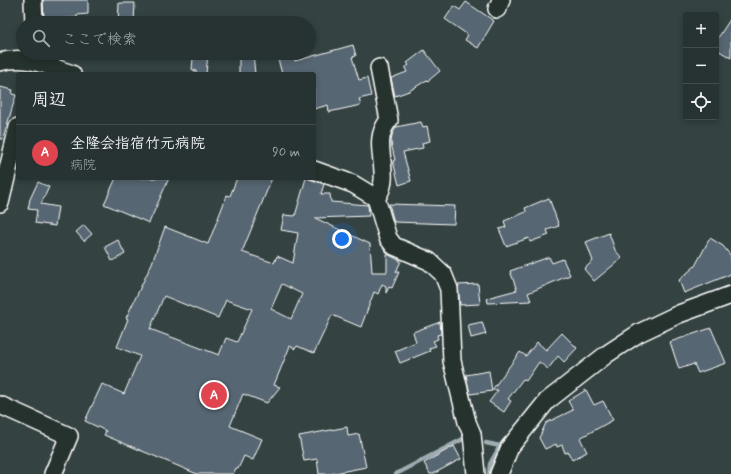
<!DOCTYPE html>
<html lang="ja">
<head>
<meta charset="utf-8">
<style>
  :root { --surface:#273232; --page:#333e3e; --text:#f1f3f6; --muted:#a4aaac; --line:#434d4d; --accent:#e69b98 }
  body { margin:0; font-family:Mynerve,"Klee One",sans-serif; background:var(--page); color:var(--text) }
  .controls { position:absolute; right:12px; top:12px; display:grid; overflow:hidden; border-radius:4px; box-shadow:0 2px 6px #0003 }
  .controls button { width:36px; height:36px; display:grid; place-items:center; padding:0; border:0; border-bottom:1px solid var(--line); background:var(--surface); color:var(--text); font:20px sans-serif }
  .you { position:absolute; left:342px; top:239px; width:14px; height:14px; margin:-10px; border:3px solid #fff; border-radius:50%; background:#1a73e8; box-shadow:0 0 0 6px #1a73e833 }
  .badge { display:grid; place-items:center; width:26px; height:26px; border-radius:50%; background:var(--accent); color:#fff; font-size:13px; font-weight:700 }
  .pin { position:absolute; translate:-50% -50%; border:2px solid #fff; box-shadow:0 1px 4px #0006 }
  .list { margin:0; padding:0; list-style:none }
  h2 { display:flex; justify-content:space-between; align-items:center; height:52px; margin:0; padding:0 16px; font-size:17px }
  h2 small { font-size:13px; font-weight:400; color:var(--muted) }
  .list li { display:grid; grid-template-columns:26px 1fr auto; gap:12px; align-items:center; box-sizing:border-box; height:56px; padding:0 16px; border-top:1px solid var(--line) }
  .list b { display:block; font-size:15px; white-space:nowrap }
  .list p { margin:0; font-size:13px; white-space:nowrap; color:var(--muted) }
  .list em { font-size:13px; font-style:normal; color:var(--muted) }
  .icon { flex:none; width:22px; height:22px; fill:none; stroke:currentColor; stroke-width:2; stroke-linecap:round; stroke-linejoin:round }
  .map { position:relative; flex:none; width:731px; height:474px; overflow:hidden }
  .search { position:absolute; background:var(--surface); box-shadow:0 2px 6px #0003; left:16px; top:16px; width:300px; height:44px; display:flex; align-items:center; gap:10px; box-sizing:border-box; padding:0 14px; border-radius:22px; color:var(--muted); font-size:15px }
  .panel { position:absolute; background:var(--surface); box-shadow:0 2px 6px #0003; left:16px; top:72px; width:300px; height:108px; border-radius:4px }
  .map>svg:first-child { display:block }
</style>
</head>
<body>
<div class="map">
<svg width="731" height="474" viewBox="0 0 731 474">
  <rect width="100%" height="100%" fill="#344242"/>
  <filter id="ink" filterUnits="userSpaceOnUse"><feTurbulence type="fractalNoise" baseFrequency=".025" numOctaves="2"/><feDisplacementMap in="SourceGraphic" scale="8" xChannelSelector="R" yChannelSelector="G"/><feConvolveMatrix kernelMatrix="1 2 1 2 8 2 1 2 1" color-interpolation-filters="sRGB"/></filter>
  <g filter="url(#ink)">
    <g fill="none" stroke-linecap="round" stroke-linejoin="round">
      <g stroke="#9fadb2" stroke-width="4.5">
        <polyline points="486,443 500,446 505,440"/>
        <polyline points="396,474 463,439"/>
        <polyline points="489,474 490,464 500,446"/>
      </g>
    </g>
    <g fill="#566672" stroke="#fff" fill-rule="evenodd">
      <polygon points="43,0 88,0 88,14 77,15 77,18 44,19"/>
      <polygon points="466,2 494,21 478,48 465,40 468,35 445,19 454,6 460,10"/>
      <polygon points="119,3 135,3 134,23 118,23"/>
      <polygon points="731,18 731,58 716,49 716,41"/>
      <polygon points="353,45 356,56 352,57 359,80 367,78 371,96 359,99 361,105 329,112 328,105 314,109 314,74 282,74 278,59 293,55 295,61"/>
      <polygon points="424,50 440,71 428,81 427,80 409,91 395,96 391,78 407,72 405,68 409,65 407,63"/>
      <polygon points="197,53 208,53 206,74 196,74 196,71 192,70 193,58 197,59"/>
      <polygon points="239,53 253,53 255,74 239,74"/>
      <polygon points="0,87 13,90 12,94 16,95 3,139 0,139"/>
      <polygon points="421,122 423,127 427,126 430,141 422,143 423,148 403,152 411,181 399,185 393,161 395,160 391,143 392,135 396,127"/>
      <polygon points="116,178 169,178 149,223 104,204"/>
      <path d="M237 178H272L242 252 274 263 277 256 293 263 298 233 281 230 284 215 295 216 306 178 324 184 321 194H330L331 202 368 205 369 216 315 218 370 244 372 272H387V254L401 261 396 272H399L392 288 389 287 386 293V286L382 284 378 294 374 292 361 327 332 315 314 353 297 346 295 349 290 346 274 385 280 387 267 403 243 394 230 426 262 439 253 460 244 456 238 469 236 468 233 474H197L104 435 106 431 85 421 102 384 124 394 140 356 117 347 128 319 126 318 152 263 165 227 208 244 227 195 230 196ZM282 284 302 294 291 319 271 309ZM164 296 218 318 226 300 252 309 237 342 226 338 219 355 150 329Z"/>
      <polygon points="38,182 49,187 41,204 58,207 55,226 35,223 37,210 28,209 30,199"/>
      <polygon points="549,198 559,226 547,230 549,235 530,242 529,238 506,246 499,229 506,227 504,221 526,212 525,208"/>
      <polygon points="389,204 455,206 454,224 394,222"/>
      <polygon points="84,225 92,234 84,241 76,232"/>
      <polygon points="609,233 615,250 622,258 594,281 584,269 593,261 586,242"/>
      <polygon points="710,238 723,246 731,256 731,274 684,293 679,280 695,266"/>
      <polygon points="118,240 125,254 112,261 105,247"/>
      <polygon points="549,257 552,263 563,259 570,275 528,293 531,301 488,303 487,298 517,290 510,271"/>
      <polygon points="478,284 480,304 460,305 458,285"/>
      <polygon points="440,322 441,334 437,335 438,339 433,341 436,346 429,348 430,351 400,363 395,351 416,342 413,332"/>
      <polygon points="482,322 486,334 471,338 468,325"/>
      <polygon points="711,328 726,363 698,373 694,364 679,369 670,342"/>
      <polygon points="562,333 577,348 564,362 558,356 548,369 539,362 526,381 523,379 508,399 511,401 504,412 489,402 498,390 492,390 520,352 526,356 537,342 546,350"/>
      <polygon points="489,371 492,391 470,394 466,375"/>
      <polygon points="586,390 594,405 603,401 613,420 580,438 587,452 572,460 568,452 565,453 562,445 557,447 556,444 545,449 539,438 546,423 573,410 568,401"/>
      <polygon points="347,427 348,436 359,434 366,467 330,474 319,474 317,459 304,461 299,436"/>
      <polygon points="454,446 461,459 433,474 430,474 424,463"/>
    </g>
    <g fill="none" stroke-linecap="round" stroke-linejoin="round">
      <defs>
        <g id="street">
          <polyline points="33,0 34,23"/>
          <polyline points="497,9 501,0"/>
          <path d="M0 62C25 54 48 66 72 74"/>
          <polyline points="314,170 353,184 376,198 388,238 394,246 429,261 443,274 449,289 452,361 467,422 472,434 476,474"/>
          <path d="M376 198C395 174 368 144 389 120L379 68"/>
          <polyline points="0,203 18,127"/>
          <polyline points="0,405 69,436 53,474"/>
          <polyline points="499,474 510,447 547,401 607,354 639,333 679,314 731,295"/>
        </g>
      </defs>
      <use href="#street" stroke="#fff" stroke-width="20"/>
      <use href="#street" stroke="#26332d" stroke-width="17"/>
    </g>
  </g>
</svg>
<div class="controls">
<button>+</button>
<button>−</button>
<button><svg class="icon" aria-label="locate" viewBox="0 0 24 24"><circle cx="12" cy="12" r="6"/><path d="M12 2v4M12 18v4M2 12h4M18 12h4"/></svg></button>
</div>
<div class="you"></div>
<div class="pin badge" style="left:214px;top:395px;background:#e0444e">A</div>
<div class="search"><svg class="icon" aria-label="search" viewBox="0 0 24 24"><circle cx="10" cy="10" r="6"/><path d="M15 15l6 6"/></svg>ここで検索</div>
<section class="panel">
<h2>周辺<small></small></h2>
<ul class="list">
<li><span class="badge" style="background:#e0444e">A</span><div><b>全隆会指宿竹元病院</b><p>病院</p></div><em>90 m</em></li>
</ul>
</section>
</div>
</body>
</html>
